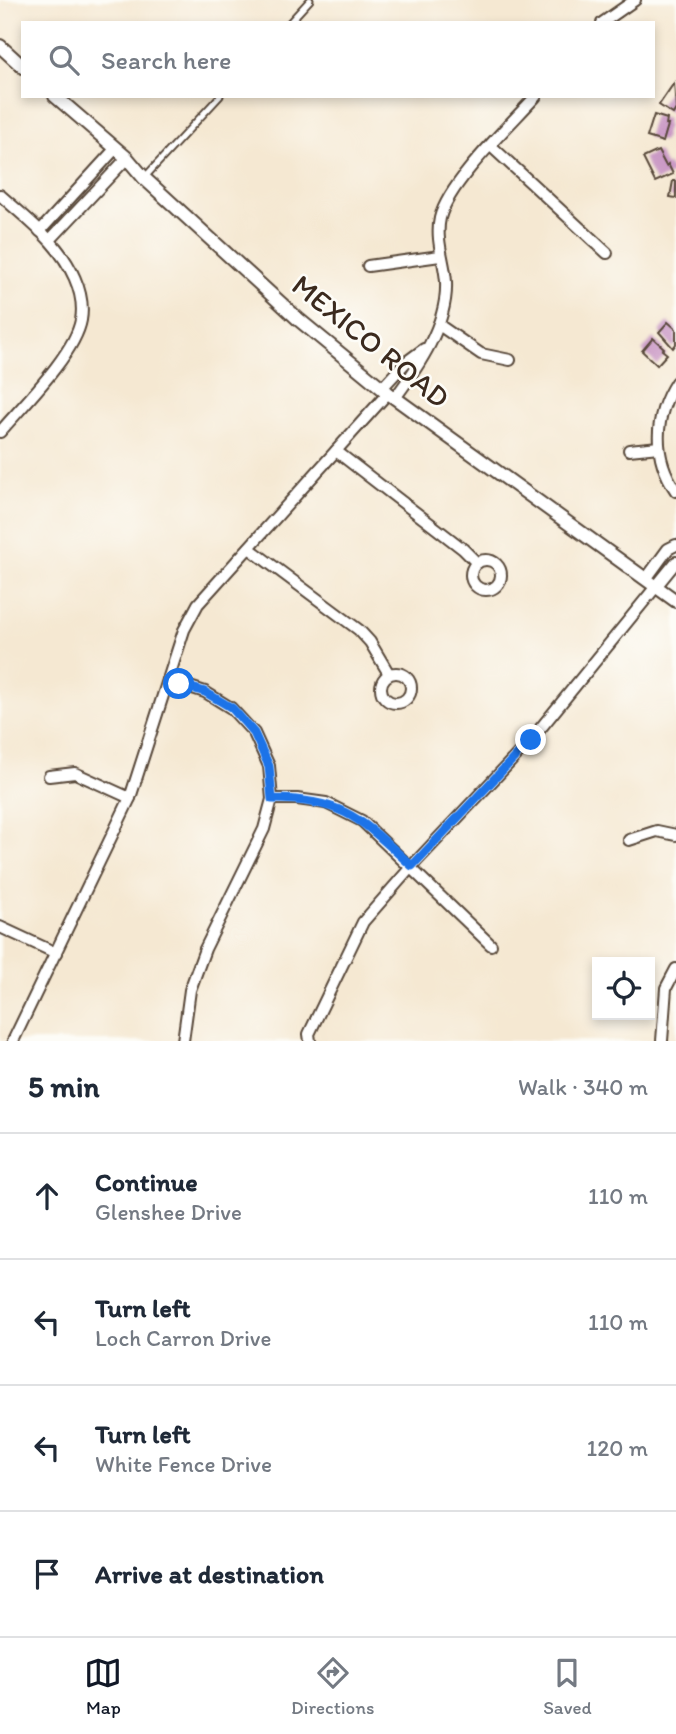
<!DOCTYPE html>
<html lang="en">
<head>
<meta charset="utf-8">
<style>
  :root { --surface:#fff; --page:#f2f2f3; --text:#1f2937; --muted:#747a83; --line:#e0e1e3; --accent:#111827 }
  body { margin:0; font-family:Itim,sans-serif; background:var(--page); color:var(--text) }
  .controls { position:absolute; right:21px; bottom:21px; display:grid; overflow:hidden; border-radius:0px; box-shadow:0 4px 10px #0003 }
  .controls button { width:63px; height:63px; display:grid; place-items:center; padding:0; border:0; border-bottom:2px solid var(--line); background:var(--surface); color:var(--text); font:35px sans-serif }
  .stop { position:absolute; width:21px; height:21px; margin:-16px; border:5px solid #1a73e8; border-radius:50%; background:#fff }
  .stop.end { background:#1a73e8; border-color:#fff; box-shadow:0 2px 7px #0008 }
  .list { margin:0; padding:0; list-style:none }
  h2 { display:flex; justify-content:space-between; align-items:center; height:91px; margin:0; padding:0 28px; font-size:30px }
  h2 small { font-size:23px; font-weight:400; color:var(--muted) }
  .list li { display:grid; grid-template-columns:46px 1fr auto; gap:21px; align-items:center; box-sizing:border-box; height:126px; padding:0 28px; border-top:2px solid var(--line) }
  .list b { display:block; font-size:26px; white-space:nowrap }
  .list p { margin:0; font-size:23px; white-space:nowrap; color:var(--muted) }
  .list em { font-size:23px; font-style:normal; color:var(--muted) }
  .icon { flex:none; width:38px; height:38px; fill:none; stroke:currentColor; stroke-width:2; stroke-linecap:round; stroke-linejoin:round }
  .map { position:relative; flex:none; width:676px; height:1041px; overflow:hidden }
  .search { position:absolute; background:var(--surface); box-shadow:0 4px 10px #0003; left:21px; right:21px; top:21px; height:77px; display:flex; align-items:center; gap:18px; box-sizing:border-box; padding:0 24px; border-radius:0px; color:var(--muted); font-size:26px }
  .sheet { height:595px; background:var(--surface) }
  nav { display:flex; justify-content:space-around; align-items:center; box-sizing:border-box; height:98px; border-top:2px solid var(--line); background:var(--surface); font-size:19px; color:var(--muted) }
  nav a { display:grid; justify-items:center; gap:4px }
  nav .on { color:var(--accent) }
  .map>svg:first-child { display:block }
</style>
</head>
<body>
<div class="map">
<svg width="676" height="1041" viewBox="0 0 676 1041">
  <rect width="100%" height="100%" fill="#fdfcf7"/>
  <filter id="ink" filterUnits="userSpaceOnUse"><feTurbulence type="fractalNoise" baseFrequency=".0143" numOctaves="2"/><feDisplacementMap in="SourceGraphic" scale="14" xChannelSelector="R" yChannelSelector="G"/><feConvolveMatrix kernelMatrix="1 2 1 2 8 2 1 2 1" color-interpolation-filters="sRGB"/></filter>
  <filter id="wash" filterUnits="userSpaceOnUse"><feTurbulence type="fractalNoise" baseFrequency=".00686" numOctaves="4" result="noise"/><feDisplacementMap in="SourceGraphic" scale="28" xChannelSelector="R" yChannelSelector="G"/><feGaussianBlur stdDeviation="1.57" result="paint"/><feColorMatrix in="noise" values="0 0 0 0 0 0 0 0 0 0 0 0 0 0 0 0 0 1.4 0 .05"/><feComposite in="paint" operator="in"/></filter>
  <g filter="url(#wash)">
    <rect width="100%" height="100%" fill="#f5e8d2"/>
    <g id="blocks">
      <g fill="#c894c3">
        <polygon points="674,83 676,109 673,114 659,105"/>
        <polygon points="654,115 667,119 666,125 668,125 663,142 647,137"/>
        <polygon points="658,151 666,166 668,164 673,174 655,182 643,158"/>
        <polygon points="673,181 676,181 676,198 670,197"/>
        <polygon points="668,322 676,329 676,344 673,348 659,332"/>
        <polygon points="653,338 664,348 662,350 667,354 657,365 642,351"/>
      </g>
    </g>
  </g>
  <g filter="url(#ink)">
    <use href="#blocks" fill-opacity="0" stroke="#574639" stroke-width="2"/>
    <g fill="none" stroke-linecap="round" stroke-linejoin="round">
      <defs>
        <g id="service">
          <polyline points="289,23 310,0"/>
          <polyline points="144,178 220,96"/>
        </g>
        <g id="minor">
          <polyline points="602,23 635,0"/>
          <polyline points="491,146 607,253"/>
          <path d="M0 195C17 210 36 225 51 242 69 262 86 292 81 320 75 354 23 405 0 432"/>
          <polyline points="40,231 115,149"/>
          <polyline points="50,240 127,158"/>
          <polyline points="368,266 440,256"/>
          <polyline points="439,325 481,354 510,360"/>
          <path d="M676 382C654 416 652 456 676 491"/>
          <polyline points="382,388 405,363 424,349"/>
          <path d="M395 398C418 367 448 324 446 282 445 262 435 240 440 218 449 182 509 126 536 96"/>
          <polyline points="629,450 659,447"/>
          <polyline points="336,451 463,549 477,563"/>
          <polyline points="249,548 359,630 370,642 389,674"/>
          <circle cx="486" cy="575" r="15"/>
          <polyline points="646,579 668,549 676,545"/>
          <circle cx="396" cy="688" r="15"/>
          <polyline points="168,680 205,692 231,708 254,733 269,766 272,799 264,829 205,949 190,990 183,1041"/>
          <polyline points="49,776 75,773 130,798"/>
          <polyline points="272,799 297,799 326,803 362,821 491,945"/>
          <polyline points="629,840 657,831 676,835"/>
          <polyline points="0,927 56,953"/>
          <polyline points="13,1041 130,798 184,630 198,604 388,393"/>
          <polyline points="310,1041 309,1034 363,922 412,866 531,740 676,562"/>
          <polyline points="662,1041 666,988 676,969"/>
        </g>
        <g id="tertiary">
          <polyline points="0,46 23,67"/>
          <polyline points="55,96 127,158 144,178 298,319 388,393 676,601"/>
        </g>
      </defs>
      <use href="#service" stroke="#574639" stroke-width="9"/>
      <use href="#minor" stroke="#574639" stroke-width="14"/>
      <use href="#tertiary" stroke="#574639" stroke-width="16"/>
      <use href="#service" stroke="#fff" stroke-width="5"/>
      <use href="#minor" stroke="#fff" stroke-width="10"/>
      <use href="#tertiary" stroke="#fff" stroke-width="12"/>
    </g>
  </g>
  <g fill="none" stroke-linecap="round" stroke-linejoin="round" filter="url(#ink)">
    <path stroke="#1a73e8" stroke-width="9" d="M179 684 205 692 232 708 254 733 269 766 272 799C345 799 361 820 412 866L531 740"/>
  </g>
  <g text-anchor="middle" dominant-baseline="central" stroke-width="5" stroke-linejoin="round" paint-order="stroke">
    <g font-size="30" fill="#3b2a1e" stroke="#fdfcf7">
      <text transform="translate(371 341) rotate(39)">MEXICO ROAD</text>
    </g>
  </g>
</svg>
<div class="controls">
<button><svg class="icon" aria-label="locate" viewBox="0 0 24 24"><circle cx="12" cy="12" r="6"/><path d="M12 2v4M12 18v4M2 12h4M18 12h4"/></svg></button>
</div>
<div class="stop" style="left:179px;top:684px"></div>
<div class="stop end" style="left:531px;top:740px"></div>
<div class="search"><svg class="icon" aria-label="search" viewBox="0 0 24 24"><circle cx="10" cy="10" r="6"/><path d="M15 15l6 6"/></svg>Search here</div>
</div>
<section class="sheet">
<h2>5 min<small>Walk · 340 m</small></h2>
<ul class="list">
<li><svg class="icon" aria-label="ahead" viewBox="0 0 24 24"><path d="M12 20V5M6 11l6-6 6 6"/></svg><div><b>Continue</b><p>Glenshee Drive</p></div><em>110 m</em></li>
<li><svg class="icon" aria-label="left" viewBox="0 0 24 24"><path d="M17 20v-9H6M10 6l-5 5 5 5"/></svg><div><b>Turn left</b><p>Loch Carron Drive</p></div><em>110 m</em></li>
<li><svg class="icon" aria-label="left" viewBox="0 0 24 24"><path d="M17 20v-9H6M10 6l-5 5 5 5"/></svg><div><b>Turn left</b><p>White Fence Drive</p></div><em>120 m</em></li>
<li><svg class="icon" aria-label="arrive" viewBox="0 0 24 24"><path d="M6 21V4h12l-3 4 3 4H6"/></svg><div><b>Arrive at destination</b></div></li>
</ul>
</section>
<nav>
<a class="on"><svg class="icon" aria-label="map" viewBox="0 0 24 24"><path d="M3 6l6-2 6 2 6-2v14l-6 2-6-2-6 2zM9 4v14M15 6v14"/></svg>Map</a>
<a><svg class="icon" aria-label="directions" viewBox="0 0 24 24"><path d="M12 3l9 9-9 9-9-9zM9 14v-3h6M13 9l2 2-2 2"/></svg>Directions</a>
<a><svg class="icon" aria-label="saved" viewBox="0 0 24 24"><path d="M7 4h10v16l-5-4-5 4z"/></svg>Saved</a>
</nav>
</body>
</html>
